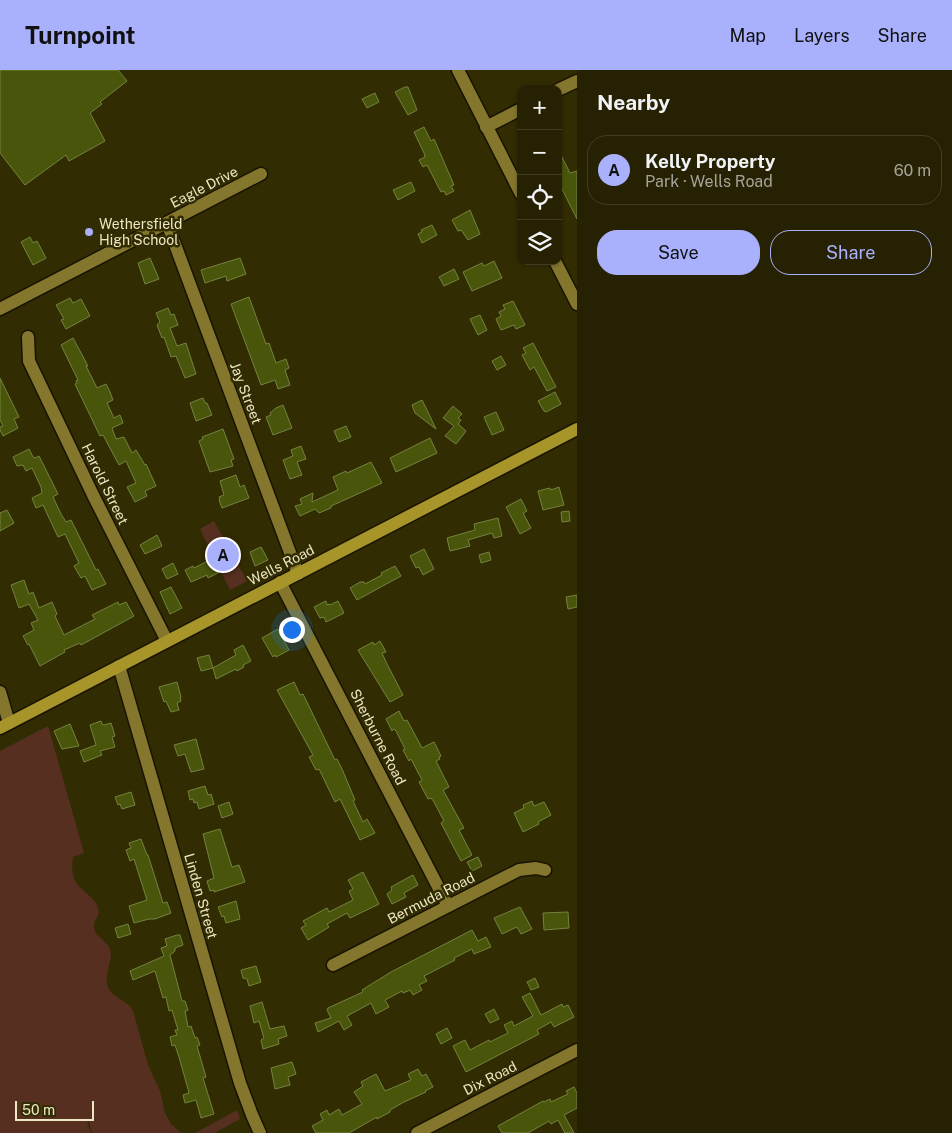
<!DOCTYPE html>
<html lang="en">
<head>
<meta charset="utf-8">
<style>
  :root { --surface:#262102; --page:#2e290c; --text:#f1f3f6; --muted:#a4a399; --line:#423e24; --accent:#a9b0fc }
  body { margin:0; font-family:"Public Sans",sans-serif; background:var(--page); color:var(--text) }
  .controls { position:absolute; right:15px; top:15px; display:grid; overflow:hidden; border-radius:10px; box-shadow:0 1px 4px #0004 }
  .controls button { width:45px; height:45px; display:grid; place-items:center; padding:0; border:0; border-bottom:1px solid var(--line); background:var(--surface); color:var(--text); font:25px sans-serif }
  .scale { position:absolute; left:15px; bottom:12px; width:79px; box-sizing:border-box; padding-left:5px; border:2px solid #ede7c4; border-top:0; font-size:14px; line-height:18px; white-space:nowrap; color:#ede7c4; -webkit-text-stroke:4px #322c03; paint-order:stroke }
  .you { position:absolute; left:291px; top:559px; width:18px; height:18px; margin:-12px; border:4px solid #fff; border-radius:50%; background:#1a73e8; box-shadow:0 0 0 8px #1a73e833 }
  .badge { display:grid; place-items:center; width:32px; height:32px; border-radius:50%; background:var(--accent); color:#111; font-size:16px; font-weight:700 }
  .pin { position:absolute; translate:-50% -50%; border:2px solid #fff; box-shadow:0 1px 5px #0006 }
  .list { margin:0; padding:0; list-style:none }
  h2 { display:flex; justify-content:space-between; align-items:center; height:65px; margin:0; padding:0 20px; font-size:21px }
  h2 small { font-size:16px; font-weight:400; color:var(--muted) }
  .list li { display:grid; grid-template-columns:32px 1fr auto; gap:15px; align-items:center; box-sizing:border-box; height:70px; margin:0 10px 10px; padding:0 10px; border:1px solid var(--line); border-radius:20px }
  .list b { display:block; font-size:19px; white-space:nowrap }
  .list p { margin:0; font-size:16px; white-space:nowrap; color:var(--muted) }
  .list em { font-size:16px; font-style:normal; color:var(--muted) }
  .actions { display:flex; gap:10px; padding:15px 20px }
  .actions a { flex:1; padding:11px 0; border:1px solid var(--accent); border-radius:20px; text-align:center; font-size:18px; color:var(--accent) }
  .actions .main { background:var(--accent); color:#111 }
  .icon { flex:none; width:28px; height:28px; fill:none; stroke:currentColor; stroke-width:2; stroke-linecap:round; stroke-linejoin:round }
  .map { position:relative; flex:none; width:577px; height:1063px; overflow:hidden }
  header { display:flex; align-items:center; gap:30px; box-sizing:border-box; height:70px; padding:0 25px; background:var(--accent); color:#111 }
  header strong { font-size:24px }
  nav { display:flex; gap:28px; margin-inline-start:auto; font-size:18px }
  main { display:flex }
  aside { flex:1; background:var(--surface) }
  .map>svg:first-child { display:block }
</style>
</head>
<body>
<header>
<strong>Turnpoint</strong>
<nav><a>Map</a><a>Layers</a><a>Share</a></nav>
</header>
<main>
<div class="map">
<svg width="577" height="1063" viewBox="0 0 577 1063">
  <rect width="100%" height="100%" fill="#322c03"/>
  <g fill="#562f21">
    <polygon points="214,451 247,511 230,520 200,459"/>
    <path d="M48 656 84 783 73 787C72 795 71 807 77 814 85 824 98 829 99 843 98 846 95 850 94 853 92 866 106 869 110 879 114 891 101 907 110 921 116 929 127 930 133 941L148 995 160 1021 165 1043 171 1054 181 1063H92L89 1051 87 1052 91 1063H0V681Z"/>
    <polygon points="237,1040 240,1049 214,1063 195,1063"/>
  </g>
  <g fill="#49550b" stroke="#74833e">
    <polygon points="0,0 118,0 127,11 100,32 102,34 90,43 105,71 69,91 66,85 25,115 0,83"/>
    <polygon points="405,17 408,17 417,40 408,45 395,22"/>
    <polygon points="375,23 379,32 367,38 362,29"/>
    <polygon points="424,57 431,71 434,69 454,115 451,116 454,121 446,125 444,121 441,122 427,95 423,97 419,90 425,87 424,83 414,62"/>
    <polygon points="558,79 570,103 577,101 577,149 558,111"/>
    <polygon points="411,112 415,121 398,130 393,120"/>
    <polygon points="470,140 480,164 468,170 461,160 458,161 452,150"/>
    <polygon points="432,155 437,165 422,173 418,164 422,162 421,160"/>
    <polygon points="30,167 33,173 37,171 46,188 33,195 21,172"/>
    <polygon points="150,188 159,209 145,214 138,193"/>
    <polygon points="240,188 246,204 227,211 226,206 205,213 201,200"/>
    <polygon points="494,191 502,208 472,221 463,202 482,193 484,196"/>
    <polygon points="454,199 459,209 444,216 439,207"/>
    <polygon points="249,227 266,274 269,273 276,293 286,289 289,298 285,300 290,315 278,319 275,310 261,315 231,234"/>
    <polygon points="70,228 73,233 81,229 90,246 66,259 61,250 64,249 56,235"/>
    <polygon points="513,231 525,255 516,259 514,255 501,260 496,249 501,246 499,242 505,239 503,235"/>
    <polygon points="168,238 171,245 174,244 178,255 170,258 177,276 186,273 196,304 185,308 176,286 171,287 164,267 162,268 157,255 160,252 156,243"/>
    <polygon points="480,245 487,260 478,265 470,249"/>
    <polygon points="73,268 88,296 86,296 97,318 106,314 110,322 113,330 107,333 114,348 120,345 123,353 112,358 116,369 124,367 132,383 136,380 145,395 146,394 156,416 145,421 147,426 135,432 127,417 136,413 126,391 119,395 103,365 100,366 75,314 77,313 76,311 78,310 61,275"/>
    <polygon points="533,273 556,317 547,321 534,297 530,300 522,285 526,283 523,278"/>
    <polygon points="501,286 506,295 497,300 492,291"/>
    <polygon points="0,308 19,347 14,349 18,358 3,366 0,360 0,357 3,356 0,350"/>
    <polygon points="555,322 561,334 546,342 544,341 538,331"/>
    <polygon points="203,328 205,333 207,333 212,345 196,351 190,333"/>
    <polygon points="422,330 426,338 436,359 415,343 412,335"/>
    <polygon points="283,335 292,358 273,365 266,347 271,345 270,343 276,338"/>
    <polygon points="453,336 462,344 458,348 461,350 458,354 466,361 456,374 445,366 454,356 443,348"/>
    <polygon points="496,342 504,360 492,365 484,347"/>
    <polygon points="346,356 351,367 339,372 334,361"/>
    <polygon points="223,359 234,389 231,390 233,396 210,402 199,371 203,369 202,367"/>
    <polygon points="430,368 437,383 396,402 390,388"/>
    <polygon points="301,376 306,389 297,392 302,405 290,409 283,390 293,386 291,380"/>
    <polygon points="29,379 33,387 35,388 39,386 58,424 53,427 61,444 66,452 71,450 96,500 98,499 106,514 92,520 85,506 81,508 74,496 79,493 65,464 58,467 43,435 36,438 32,428 42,423 41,417 32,398 26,401 23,395 17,396 13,387"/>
    <polygon points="371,392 382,413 331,436 331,438 319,443 315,439 300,446 295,436 302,434 300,429 313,423 312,432 338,420 333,407 346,401 347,403"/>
    <polygon points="236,405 240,417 244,415 249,428 222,438 219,430 220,430 219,427 224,425 220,411"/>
    <polygon points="559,417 564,435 543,440 538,421 550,418 551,420"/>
    <polygon points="521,429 527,441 523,443 531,458 520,464 506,437"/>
    <polygon points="7,440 14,453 0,461 0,443"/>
    <polygon points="569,441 570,451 562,452 561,442"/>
    <polygon points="498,448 502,466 494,468 492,463 468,470 470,476 450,481 447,468 475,460 474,454"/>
    <polygon points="157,465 162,476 145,484 140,475"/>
    <polygon points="261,477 268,490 255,496 250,482"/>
    <polygon points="424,479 434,499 423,505 419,497 416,498 410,486"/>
    <polygon points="489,482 491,490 481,493 479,485"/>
    <polygon points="210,490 218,503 208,508 207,505 191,512 185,500 193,496 194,498"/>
    <polygon points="173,493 178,504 167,509 162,499"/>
    <polygon points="395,496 401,506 357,530 350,518 360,512 364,512 365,514 382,505 381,503"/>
    <polygon points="24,510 29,524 33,522 39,538 52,532 57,544 55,546 64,565 95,549 92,545 118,532 119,535 126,532 134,546 81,575 80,573 64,580 65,582 40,596 29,574 28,575 23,566 34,560 31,553 38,550 29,534 19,538 11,515"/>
    <polygon points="171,517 182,538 170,544 160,522"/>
    <polygon points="577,525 577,537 568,539 566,527"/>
    <polygon points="326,531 327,535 330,534 330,535 338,531 344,543 326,552 324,547 320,548 314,537"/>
    <polygon points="278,559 289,580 276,587 275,585 273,587 262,568"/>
    <polygon points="380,571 386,582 382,583 387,594 403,625 390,632 358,580 373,572 374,575"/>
    <polygon points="243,575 251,591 243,595 244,597 237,601 236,599 216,609 213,598 201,601 197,588 209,585 213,598 236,585 234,580"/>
    <polygon points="177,612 181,627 180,627 181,631 177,633 179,640 171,642 166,631 164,632 159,617"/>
    <polygon points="294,612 300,625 303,624 335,690 337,689 342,699 355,730 353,731 363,752 367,749 375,763 360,770 340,729 335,732 319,699 316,700 309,687 313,685 277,620"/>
    <polygon points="399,641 404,651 407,650 422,678 434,672 441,686 439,687 440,689 436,691 449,717 443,720 464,758 459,760 472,785 461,791 441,753 444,751 434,732 431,728 428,729 419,712 422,710 411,689 409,691 403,680 405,679 396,661 394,659 392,661 386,649"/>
    <polygon points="101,651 102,654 104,655 111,653 115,666 112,667 115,677 100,681 102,685 84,692 80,681 96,675 90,655"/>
    <polygon points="70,654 79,676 62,679 54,661"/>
    <polygon points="196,669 204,699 191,702 185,684 178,686 174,675"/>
    <polygon points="205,716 208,725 211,724 214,734 199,739 197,732 194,733 193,729 190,730 188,721"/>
    <polygon points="131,722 135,735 122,739 120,734 118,735 115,727"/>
    <polygon points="532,731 534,736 544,732 551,745 538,752 539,754 523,762 514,743 524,738 523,735"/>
    <polygon points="229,732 233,744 222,748 218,736"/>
    <polygon points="220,759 232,797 239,795 245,812 214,822 214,820 210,821 207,811 214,808 203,764"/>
    <polygon points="141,769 147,785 148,785 163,833 167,832 171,843 155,849 149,849 134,853 129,836 147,830 134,789 130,791 126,780 131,778 129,773"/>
    <polygon points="478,787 482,796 472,801 467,792"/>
    <polygon points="363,802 379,834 350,848 347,843 327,854 329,857 308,870 301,858 306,855 303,851 327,838 329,842 353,830 349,821 353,819 348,810"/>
    <polygon points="413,805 418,815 404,823 406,827 392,834 387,824 392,820 391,817"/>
    <polygon points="236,831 240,849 226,853 224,846 222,847 218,837"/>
    <polygon points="520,837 532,859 521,864 517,857 502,864 494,848"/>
    <polygon points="568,842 569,858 544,860 543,843"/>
    <polygon points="128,854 131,864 118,868 115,858"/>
    <polygon points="472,860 478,871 486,867 491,877 474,884 472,879 454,888 455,890 424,906 427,911 419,915 422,920 413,925 410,920 403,923 402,921 385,930 389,937 376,944 371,933 347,946 352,955 344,960 339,951 318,962 315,953 331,948 327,940 328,938 363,922 362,920 391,902"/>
    <polygon points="177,865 180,865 183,875 175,878 175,881 170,885 182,931 185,931 188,940 185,941 188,957 191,956 195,968 197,967 200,975 197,976 206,1007 203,1008 214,1044 201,1048 196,1030 185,1033 183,1025 189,1023 188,1019 179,987 175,975 172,976 170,967 177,965 175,960 178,960 172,940 169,941 166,927 163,928 155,901 133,910 130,901 164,886 161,878 167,876 165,869"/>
    <polygon points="256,896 261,912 249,916 247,909 243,908 241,900"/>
    <polygon points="535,908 539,917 531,920 527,912"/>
    <polygon points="530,923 541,945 562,934 563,937 568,935 574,947 554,957 551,952 537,960 539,964 466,1002 453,976 465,970 470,980 489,970 490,972 508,963 504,955 512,951 514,956 533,946 522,927"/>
    <polygon points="262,932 270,959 284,956 287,966 278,969 279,974 263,979 261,970 264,968 259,951 254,953 250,936"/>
    <polygon points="494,939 499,949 490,953 485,944"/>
    <polygon points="447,958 452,968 441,974 436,964"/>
    <polygon points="292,992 296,1004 288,1007 290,1015 275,1019 271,998"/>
    <polygon points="418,999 422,1006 426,1004 433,1017 425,1021 426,1022 404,1032 390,1040 390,1042 377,1049 377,1047 349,1063 316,1063 312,1056 323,1050 320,1044 327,1040 329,1045 339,1039 342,1045 362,1034 354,1022 363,1016 361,1012 376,1004 385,1021 411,1010 408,1004"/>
    <polygon points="574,1017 577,1023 577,1038 564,1045 574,1063 565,1063 558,1050 551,1054 549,1051 528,1063 502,1063 498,1056 543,1031 544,1032 550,1029 551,1032 568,1024 566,1021"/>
  </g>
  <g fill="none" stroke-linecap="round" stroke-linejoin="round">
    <defs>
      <g id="minor">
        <polyline points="458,0 521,124"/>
        <polyline points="558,20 577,11"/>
        <polyline points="486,57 521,39"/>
        <polyline points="167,153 298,504"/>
        <polyline points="555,191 577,234"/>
        <polyline points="0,239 261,104"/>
        <polyline points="28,267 29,291 93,425 167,571"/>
        <polyline points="280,512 448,836"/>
        <polyline points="119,596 240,1013 252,1045 260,1063"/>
        <polyline points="0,622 9,653"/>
        <polyline points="333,895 519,800 536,798 545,800"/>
        <polyline points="417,1063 577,980"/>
      </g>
      <polyline id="major" points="0,658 577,359"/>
    </defs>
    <use href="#minor" stroke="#181401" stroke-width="15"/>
    <use href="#major" stroke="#181401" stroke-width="15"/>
    <use href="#minor" stroke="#84772d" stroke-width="12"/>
    <use href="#major" stroke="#a7952a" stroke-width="12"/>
  </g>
  <circle fill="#a9b0fc" stroke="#322c03" stroke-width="2" cx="89" cy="162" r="5"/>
  <g text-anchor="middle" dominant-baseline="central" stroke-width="5" stroke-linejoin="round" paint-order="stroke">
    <g font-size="14" fill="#ede7c4" stroke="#322c03">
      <text transform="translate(204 117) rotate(-27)">Eagle Drive</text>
      <text transform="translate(246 323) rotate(69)">Jay Street</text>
      <text transform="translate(105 414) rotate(64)">Harold Street</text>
      <text transform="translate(281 495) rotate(-27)">Wells Road</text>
      <text transform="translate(378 667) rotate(63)">Sherburne Road</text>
      <text transform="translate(201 826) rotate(74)">Linden Street</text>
      <text transform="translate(431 828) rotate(-27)">Bermuda Road</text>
      <text transform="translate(490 1008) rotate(-27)">Dix Road</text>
    </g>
    <g font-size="14" fill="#ede7c4" stroke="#322c03" text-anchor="start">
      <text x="99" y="154">Wethersfield<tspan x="99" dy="16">High School</tspan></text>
    </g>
  </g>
</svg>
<div class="controls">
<button>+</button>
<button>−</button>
<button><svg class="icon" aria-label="locate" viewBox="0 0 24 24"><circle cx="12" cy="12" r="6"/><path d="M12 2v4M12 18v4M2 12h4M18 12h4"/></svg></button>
<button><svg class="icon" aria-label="layers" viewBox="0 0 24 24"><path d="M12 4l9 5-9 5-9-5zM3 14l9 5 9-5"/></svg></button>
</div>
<div class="scale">50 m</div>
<div class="you"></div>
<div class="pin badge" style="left:223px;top:485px">A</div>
</div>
<aside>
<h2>Nearby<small></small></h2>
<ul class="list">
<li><span class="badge">A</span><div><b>Kelly Property</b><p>Park · Wells Road</p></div><em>60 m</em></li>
</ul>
<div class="actions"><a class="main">Save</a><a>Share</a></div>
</aside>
</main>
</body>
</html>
